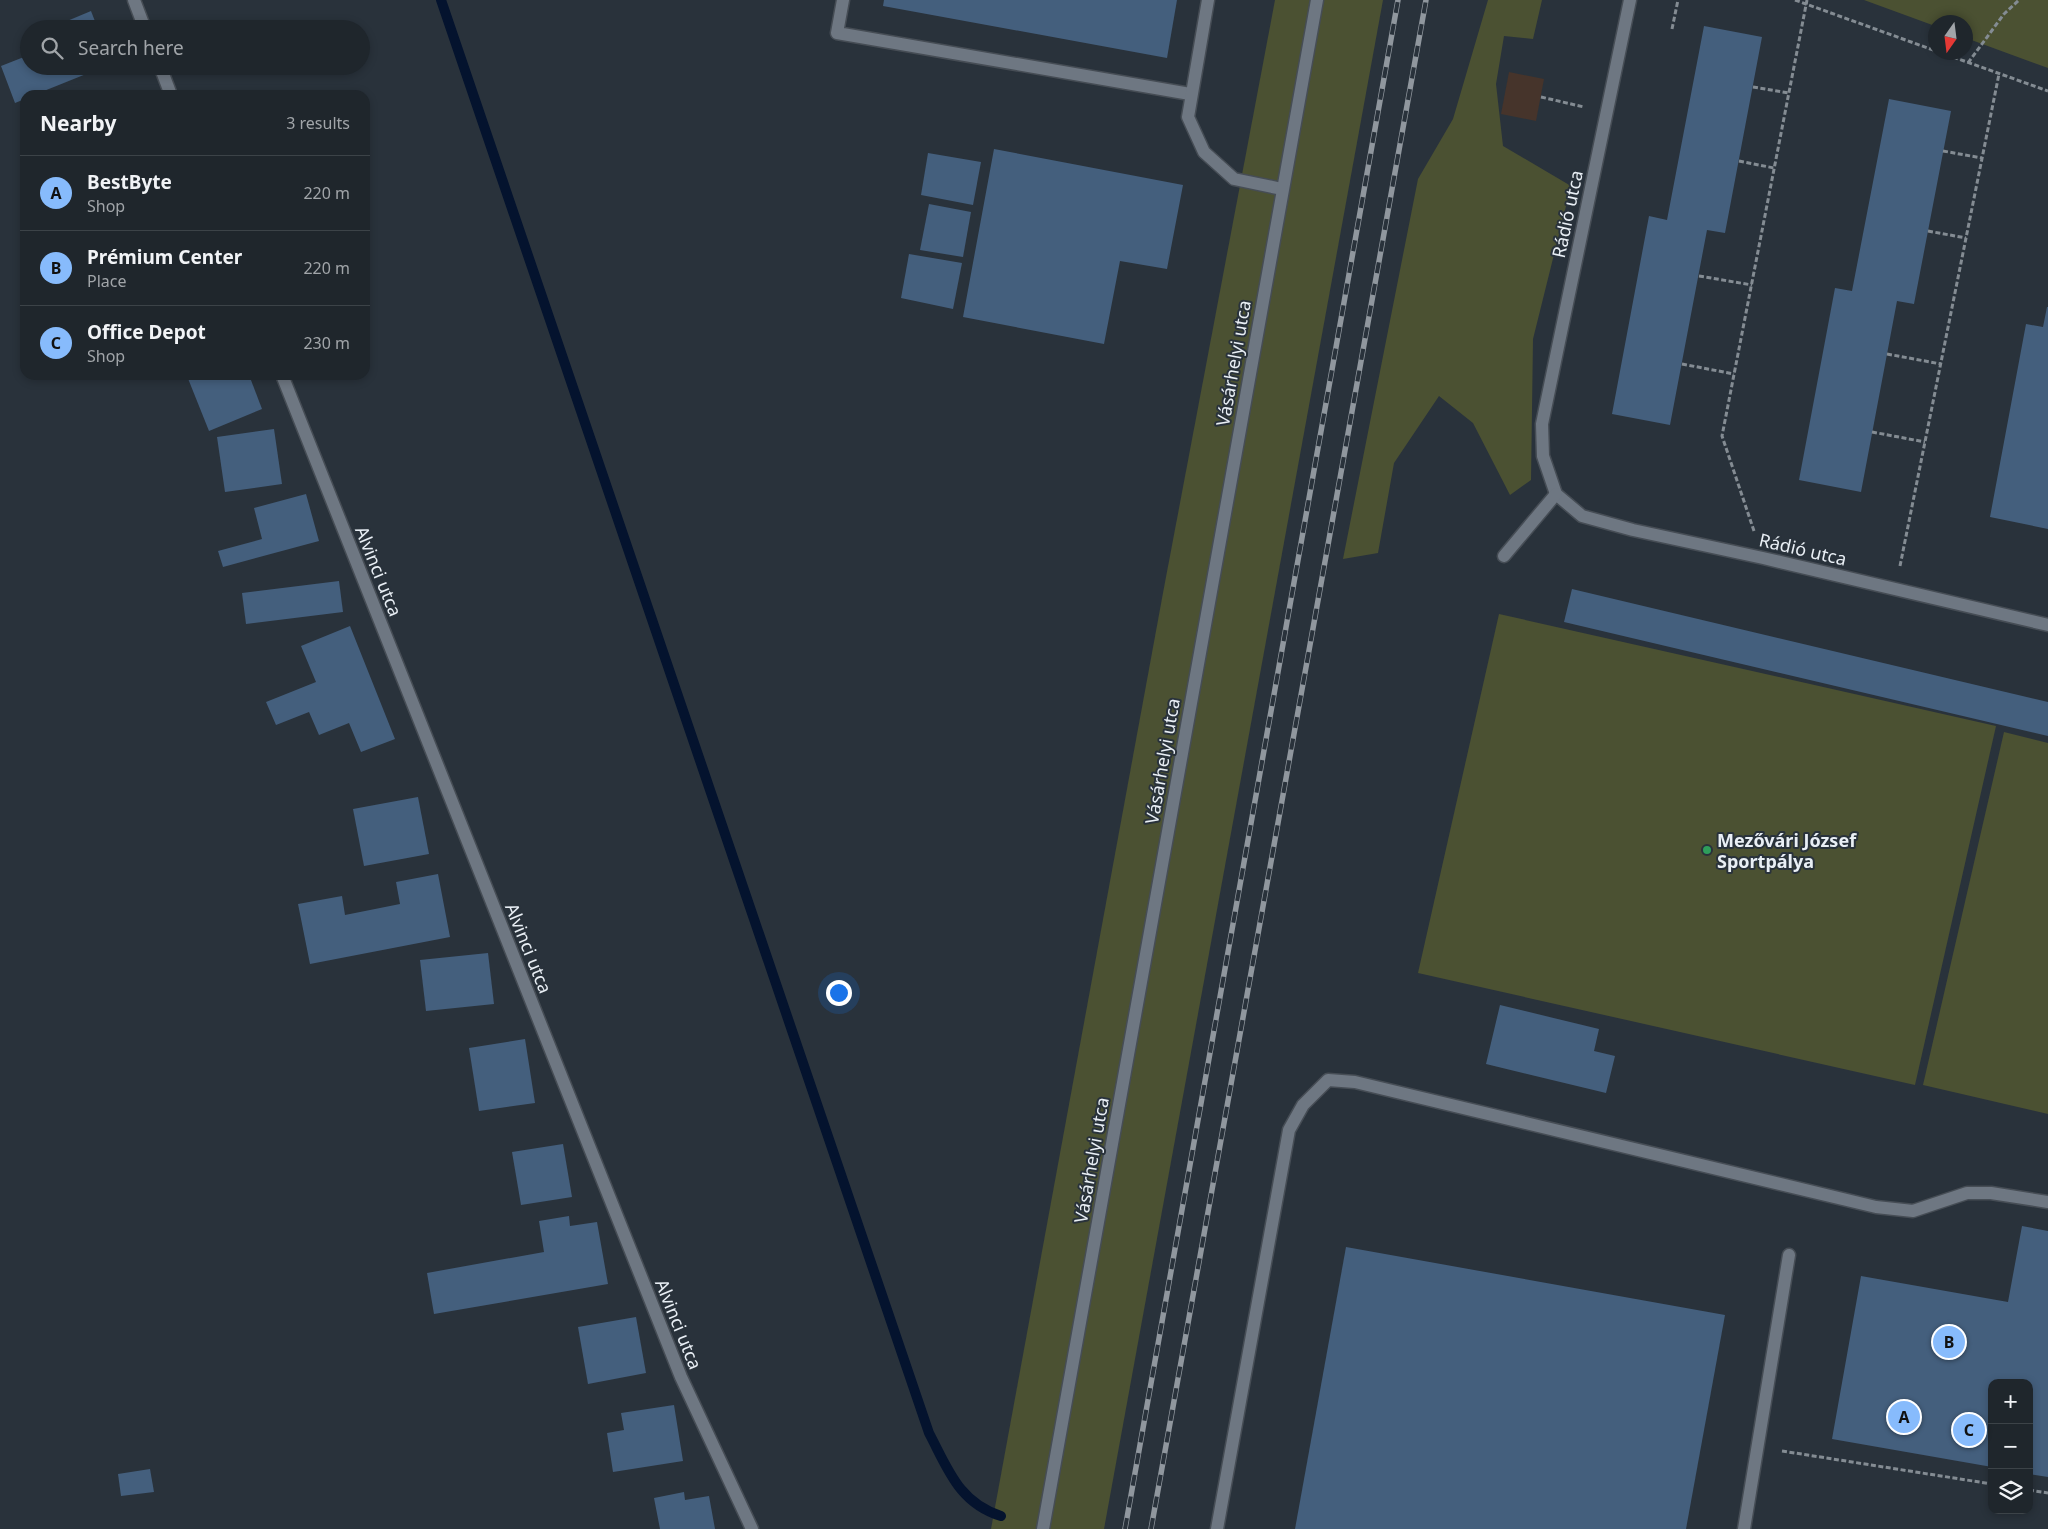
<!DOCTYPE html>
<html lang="en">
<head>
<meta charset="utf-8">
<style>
  :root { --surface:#1f262c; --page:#272e34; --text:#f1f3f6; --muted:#a1a5a9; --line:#3c4348; --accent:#87bbfc }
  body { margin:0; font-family:"Noto Sans",sans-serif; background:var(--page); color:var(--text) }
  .controls { position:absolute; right:15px; bottom:15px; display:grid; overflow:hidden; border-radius:10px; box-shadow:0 2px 8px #0003 }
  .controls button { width:45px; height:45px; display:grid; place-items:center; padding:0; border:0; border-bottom:1px solid var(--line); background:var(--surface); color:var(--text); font:25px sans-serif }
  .compass { position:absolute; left:1928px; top:15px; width:45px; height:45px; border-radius:50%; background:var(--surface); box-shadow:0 2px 8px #0003; rotate:194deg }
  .you { position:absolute; left:838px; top:992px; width:18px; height:18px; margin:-12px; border:4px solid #fff; border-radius:50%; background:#1a73e8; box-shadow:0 0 0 8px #1a73e833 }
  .badge { display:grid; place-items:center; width:32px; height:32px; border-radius:50%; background:var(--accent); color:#111; font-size:16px; font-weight:700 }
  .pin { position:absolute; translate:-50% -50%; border:2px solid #fff; box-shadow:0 1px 5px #0006 }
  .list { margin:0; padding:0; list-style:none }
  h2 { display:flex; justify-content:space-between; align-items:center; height:65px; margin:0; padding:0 20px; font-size:21px }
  h2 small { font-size:16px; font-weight:400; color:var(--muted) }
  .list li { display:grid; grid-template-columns:32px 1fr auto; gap:15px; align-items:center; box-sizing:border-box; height:75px; padding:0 20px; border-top:1px solid var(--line) }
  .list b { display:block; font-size:19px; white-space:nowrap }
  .list p { margin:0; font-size:16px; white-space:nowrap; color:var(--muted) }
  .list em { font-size:16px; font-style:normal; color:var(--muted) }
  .icon { flex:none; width:28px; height:28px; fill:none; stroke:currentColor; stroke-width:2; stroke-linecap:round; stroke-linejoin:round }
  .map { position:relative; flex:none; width:2048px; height:1529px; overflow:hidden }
  .search { position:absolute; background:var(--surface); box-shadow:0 2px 8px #0003; left:20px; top:20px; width:350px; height:55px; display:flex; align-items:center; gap:12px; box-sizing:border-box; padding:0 18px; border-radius:28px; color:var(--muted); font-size:19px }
  .panel { position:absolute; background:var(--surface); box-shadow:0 2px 8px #0003; left:20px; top:90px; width:350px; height:290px; border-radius:15px }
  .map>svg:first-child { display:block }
</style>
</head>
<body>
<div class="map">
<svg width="2048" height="1529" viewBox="0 0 2048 1529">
  <rect width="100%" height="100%" fill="#29323b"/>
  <polygon fill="#46342b" points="1509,72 1544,79 1536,121 1501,114"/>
  <g fill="#4b5132">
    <polygon points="1275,0 1383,0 1104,1529 991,1529 1163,593"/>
    <polygon points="1488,0 1542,0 1533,39 1504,36 1496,84 1503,146 1571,186 1533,339 1531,480 1510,495 1473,423 1439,396 1394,463 1378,553 1343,559 1418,179 1453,119"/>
    <polygon points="1864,0 2048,0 2048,68 1966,38 1966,22 1936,22 1935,26"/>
    <polygon points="1499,614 1996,726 1915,1085 1418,973"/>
    <polygon points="2004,732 2048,743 2048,1114 1923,1085"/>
  </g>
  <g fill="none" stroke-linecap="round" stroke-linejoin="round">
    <path stroke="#04132e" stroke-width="10" d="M441 0 929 1433C948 1469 959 1503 1001 1516"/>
  </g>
  <g fill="#445f7d">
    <polygon points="884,0 1177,0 1167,58 883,6"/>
    <polygon points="91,11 98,29 48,29"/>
    <polygon points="1704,26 1762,37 1725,233 1707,230 1670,425 1612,414 1649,216 1667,220"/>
    <polygon points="29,55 29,66 106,66 34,95 25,95 25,99 15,103 1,66"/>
    <polygon points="1889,99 1951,111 1914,304 1897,301 1861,492 1799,480 1835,288 1852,291"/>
    <polygon points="994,149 1183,185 1167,269 1120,261 1104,344 963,317"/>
    <polygon points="928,153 981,162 973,205 921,195"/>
    <polygon points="929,204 971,212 963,257 920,250"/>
    <polygon points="909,254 962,263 953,309 901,298"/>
    <polygon points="2047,307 2048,307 2048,529 1990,517 2026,324 2043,327"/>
    <polygon points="189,375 249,375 262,409 209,431 187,376"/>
    <polygon points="274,429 282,484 225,492 217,437"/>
    <polygon points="306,494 319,541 223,567 218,551 262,539 254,508"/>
    <polygon points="339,581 343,612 246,624 242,593"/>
    <polygon points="1572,589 2048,702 2048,736 1564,622"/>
    <polygon points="350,626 395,739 361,752 349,723 319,735 309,712 276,725 266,702 316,682 301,646"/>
    <polygon points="418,797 429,854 364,866 353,809"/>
    <polygon points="438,874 450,937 310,964 298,904 342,896 345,915 400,904 396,882"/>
    <polygon points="488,953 494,1004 426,1011 420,960"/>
    <polygon points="1500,1005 1599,1029 1594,1051 1615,1056 1606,1093 1486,1064"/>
    <polygon points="525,1039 535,1103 479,1111 469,1048"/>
    <polygon points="563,1144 572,1197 521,1205 512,1152"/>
    <polygon points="569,1216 570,1226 597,1222 608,1284 434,1314 427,1273 544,1252 539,1221"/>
    <polygon points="2022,1226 2048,1231 2048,1477 2029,1474 2029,1383 1992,1383 1992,1467 1832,1439 1861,1276 2008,1302"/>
    <polygon points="1346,1247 1725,1315 1686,1529 1295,1529"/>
    <polygon points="636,1317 646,1373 588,1384 578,1327"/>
    <polygon points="674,1405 683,1461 613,1472 607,1433 624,1430 621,1413"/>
    <polygon points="150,1469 154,1492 121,1496 118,1474"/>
    <polygon points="684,1492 685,1500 709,1496 715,1529 660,1529 654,1498"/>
  </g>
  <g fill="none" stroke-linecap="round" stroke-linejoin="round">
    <defs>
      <g id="service">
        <polyline points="843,0 837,33 1190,94"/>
        <polyline points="1208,0 1188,117 1204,152 1234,179 1282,189"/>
        <polyline points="1217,1529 1289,1130 1303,1105 1328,1080 1355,1082 1876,1207 1913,1211 1967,1193 1991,1193 2048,1202"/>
        <polyline points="1744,1529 1789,1255"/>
      </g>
      <g id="minor">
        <polyline points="134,0 145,29"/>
        <polyline points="1630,0 1542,424 1543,456 1556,494 1582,516 1633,530 1763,558 2048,625"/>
        <polyline points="160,66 171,95"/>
        <polyline points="282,375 681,1377 752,1529"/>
        <polyline points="1504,556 1556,494"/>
      </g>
      <polyline id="tertiary" points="1043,1529 1317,0"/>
    </defs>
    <use href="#service" stroke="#464d55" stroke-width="15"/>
    <use href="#minor" stroke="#464d55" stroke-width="15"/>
    <use href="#tertiary" stroke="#464d55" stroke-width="15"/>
    <g stroke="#848c93" stroke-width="3" stroke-dasharray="5 2.5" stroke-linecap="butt">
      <polyline points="1795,0 1936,51"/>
      <polyline points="1672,29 1678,0"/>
      <polyline points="1939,52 2048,91"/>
      <polyline points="1968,63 2004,14 2019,0"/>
      <polyline points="1753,87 1789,93"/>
      <polyline points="1541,97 1584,107"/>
      <polyline points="1943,151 1982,158"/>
      <polyline points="1739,161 1774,168"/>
      <polyline points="1928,231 1966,238"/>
      <polyline points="1699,276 1752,285"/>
      <polyline points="1887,354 1941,364"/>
      <polyline points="1682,364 1734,374"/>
      <polyline points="1872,432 1925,442"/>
      <polyline points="1754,531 1722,436 1807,0"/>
      <polyline points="1900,566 1999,74"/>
      <polyline points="1782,1451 1992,1484"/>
      <polyline points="2029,1490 2048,1493"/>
    </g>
    <use href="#service" stroke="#6e7782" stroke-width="12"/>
    <use href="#minor" stroke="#6e7782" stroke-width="12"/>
    <use href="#tertiary" stroke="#6e7782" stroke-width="12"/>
    <defs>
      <g id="rail">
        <polyline points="1125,1529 1398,0"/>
        <polyline points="1151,1529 1426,0"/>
      </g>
    </defs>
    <use href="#rail" stroke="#90979e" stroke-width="5.5"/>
    <use href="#rail" stroke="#29323b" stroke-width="4" stroke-dasharray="11" stroke-linecap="butt"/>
  </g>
  <circle fill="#2e9e5b" stroke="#29323b" stroke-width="2" cx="1707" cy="850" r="5"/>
  <g text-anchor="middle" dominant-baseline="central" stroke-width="4" stroke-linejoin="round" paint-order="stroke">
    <g font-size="18" fill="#e9eff5" stroke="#29323b">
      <text transform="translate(1567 214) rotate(-78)">Rádió utca</text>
      <text transform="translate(1233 363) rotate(-80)">Vásárhelyi utca</text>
      <text transform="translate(1803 549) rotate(13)">Rádió utca</text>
      <text transform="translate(379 571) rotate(68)">Alvinci utca</text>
      <text transform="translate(1162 761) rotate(-80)">Vásárhelyi utca</text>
      <text transform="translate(529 948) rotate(68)">Alvinci utca</text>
      <text transform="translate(1091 1160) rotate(-80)">Vásárhelyi utca</text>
      <text transform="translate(679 1324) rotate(68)">Alvinci utca</text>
    </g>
    <g font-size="18" font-weight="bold" fill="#e9eff5" stroke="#29323b" text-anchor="start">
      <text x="1717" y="840">Mezővári József<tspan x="1717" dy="21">Sportpálya</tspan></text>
    </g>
  </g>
</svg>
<div class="controls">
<button>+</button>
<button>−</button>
<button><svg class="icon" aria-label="layers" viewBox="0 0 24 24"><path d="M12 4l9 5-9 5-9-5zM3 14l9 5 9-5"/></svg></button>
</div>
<svg class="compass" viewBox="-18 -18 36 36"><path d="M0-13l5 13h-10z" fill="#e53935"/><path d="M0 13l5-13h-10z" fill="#a1a5a9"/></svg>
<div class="you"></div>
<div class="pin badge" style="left:1904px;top:1417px">A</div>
<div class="pin badge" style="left:1949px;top:1342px">B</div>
<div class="pin badge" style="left:1969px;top:1430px">C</div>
<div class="search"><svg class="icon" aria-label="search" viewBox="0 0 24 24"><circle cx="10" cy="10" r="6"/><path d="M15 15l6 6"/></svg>Search here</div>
<section class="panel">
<h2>Nearby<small>3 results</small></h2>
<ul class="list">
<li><span class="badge">A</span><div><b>BestByte</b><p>Shop</p></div><em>220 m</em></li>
<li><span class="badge">B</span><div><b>Prémium Center</b><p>Place</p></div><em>220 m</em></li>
<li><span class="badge">C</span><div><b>Office Depot</b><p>Shop</p></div><em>230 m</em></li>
</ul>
</section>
</div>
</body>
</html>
